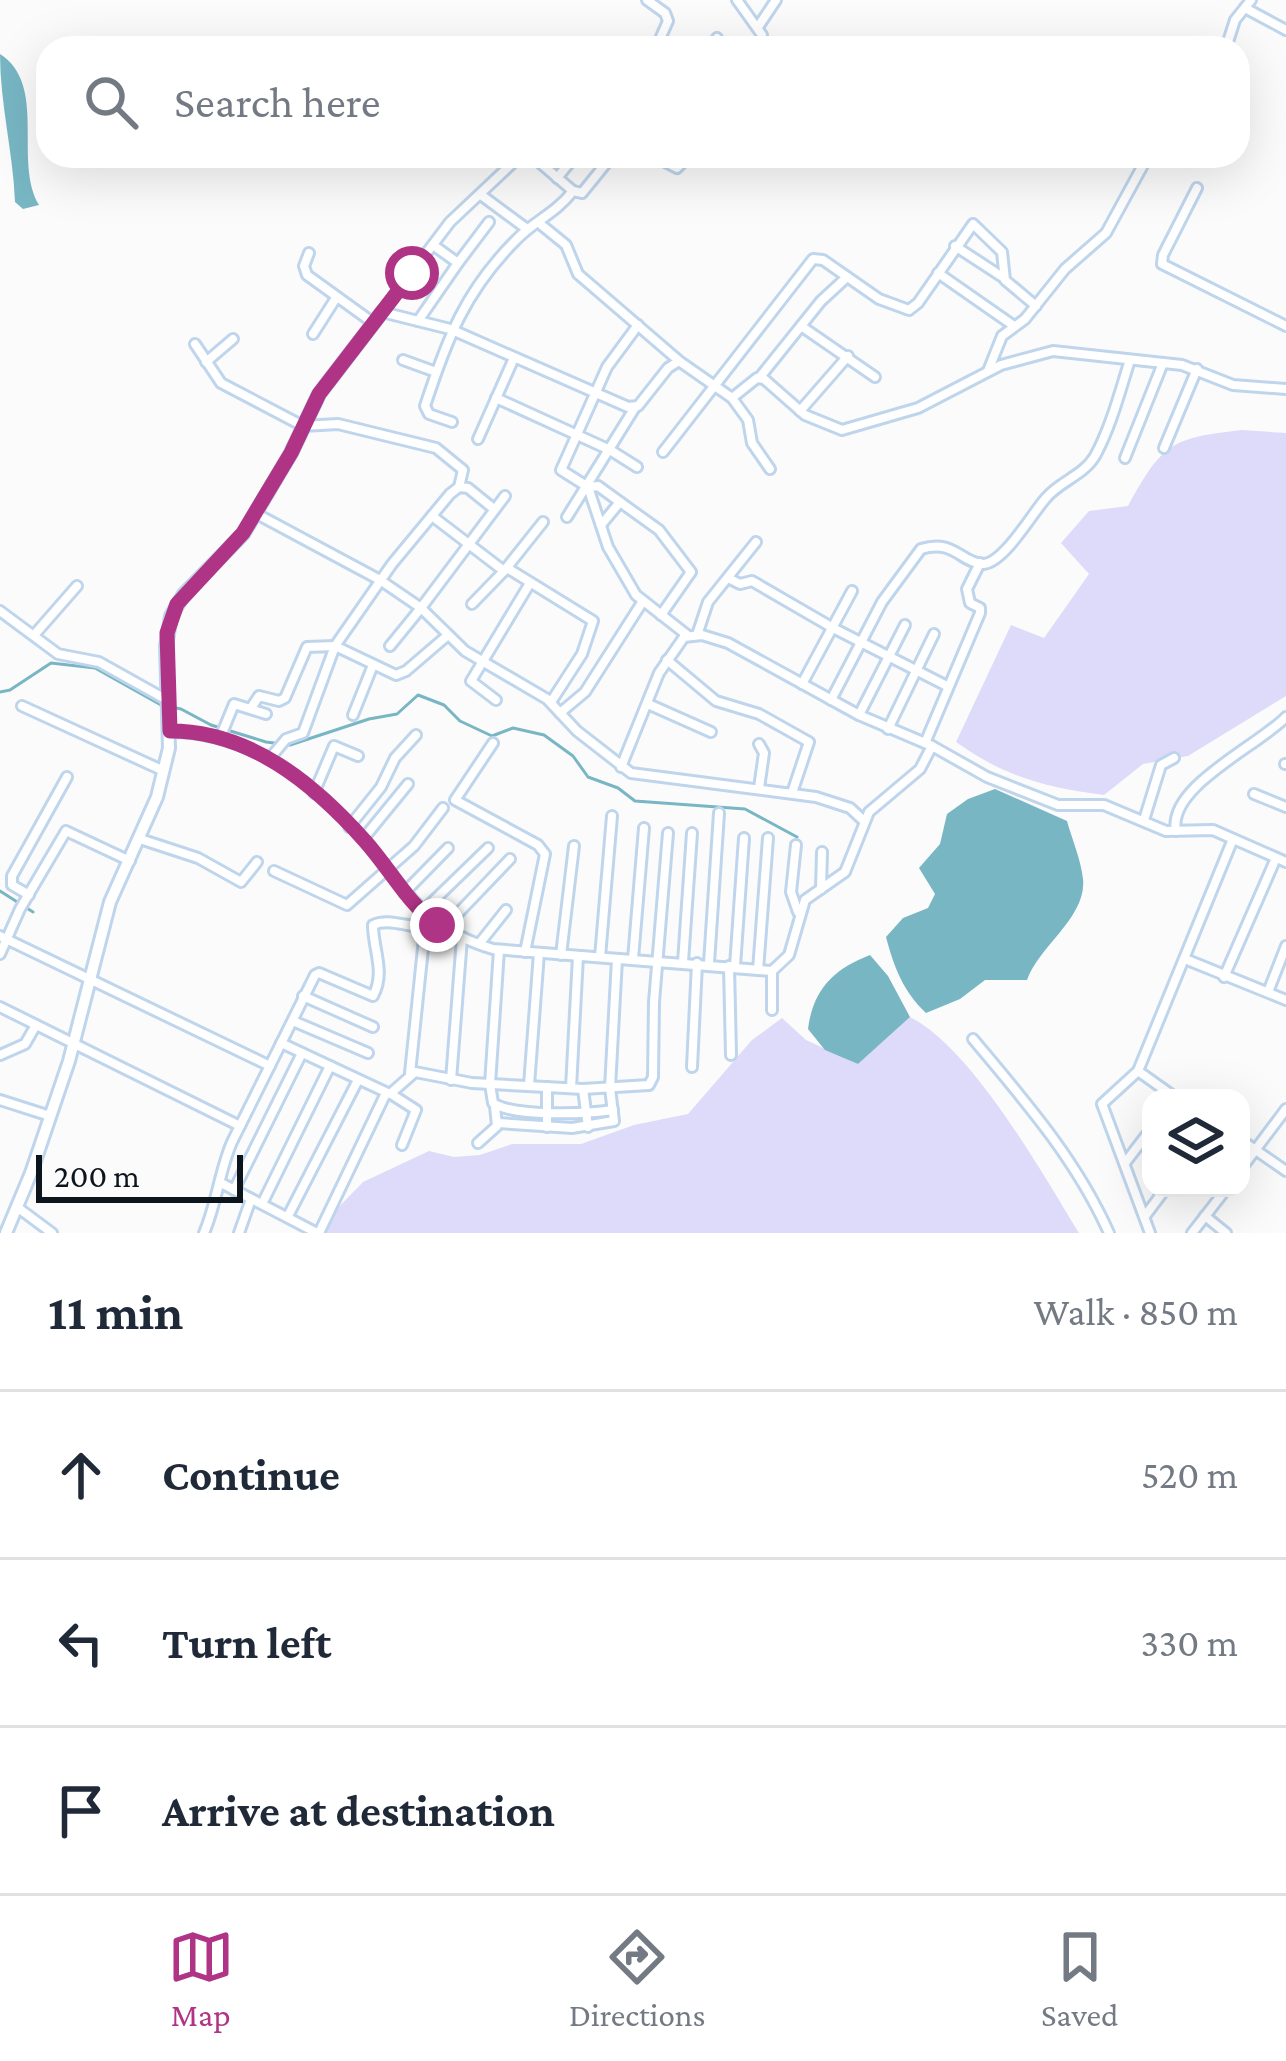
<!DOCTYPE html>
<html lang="en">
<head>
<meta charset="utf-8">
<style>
  :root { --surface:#fff; --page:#f6f6f7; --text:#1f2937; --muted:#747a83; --line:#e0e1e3; --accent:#b03485 }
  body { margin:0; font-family:"Crimson Pro",serif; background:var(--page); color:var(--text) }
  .controls { position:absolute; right:36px; bottom:36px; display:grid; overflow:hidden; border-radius:24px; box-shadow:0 12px 48px #0002 }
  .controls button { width:108px; height:108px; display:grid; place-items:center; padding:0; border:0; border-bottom:3px solid var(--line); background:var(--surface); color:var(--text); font:60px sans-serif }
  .scale { position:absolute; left:36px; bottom:30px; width:207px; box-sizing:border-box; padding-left:12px; border:6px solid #0c141c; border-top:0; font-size:33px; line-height:42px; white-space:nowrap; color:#0c141c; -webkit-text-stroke:9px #fbfbfb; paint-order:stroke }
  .stop { position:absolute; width:36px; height:36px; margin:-27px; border:9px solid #b03485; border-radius:50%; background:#fff }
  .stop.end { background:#b03485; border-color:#fff; box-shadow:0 3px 12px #0008 }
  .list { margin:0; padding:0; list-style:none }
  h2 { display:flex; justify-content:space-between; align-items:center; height:156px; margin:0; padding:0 48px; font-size:51px }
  h2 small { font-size:39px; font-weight:400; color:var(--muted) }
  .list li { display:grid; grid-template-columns:78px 1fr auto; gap:36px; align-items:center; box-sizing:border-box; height:168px; padding:0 48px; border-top:3px solid var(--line) }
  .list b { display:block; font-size:45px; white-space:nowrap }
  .list em { font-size:39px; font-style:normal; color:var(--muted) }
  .icon { flex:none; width:66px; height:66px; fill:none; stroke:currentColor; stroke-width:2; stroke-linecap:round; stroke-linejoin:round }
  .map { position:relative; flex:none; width:1286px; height:1233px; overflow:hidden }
  .search { position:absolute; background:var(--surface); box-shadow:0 12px 48px #0002; left:36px; right:36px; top:36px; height:132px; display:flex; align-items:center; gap:30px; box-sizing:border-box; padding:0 42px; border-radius:36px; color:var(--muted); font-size:45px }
  .sheet { height:660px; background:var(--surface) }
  nav { display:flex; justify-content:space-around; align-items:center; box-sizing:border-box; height:168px; border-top:3px solid var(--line); background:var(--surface); font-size:33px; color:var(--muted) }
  nav a { display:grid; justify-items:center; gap:6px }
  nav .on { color:var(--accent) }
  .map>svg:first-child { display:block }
</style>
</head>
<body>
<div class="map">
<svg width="1286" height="1233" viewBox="0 0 1286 1233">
  <rect width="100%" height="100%" fill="#fbfbfb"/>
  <g fill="#dddbf9">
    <path d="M1242 430 1286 433V696L1188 756 1143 764 1104 795C1045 787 1005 777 956 742L1011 625 1044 638 1089 574 1061 543 1089 511 1128 506C1163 442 1172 438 1242 430Z"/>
    <path d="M910 1017C972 1048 1042 1173 1079 1233H322L333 1213 363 1182 429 1151 454 1157 480 1155 512 1144H581L634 1125 688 1114 752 1040 782 1018 806 1040 858 1064Z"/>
  </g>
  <g fill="#78b6c4">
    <path d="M0 54C48 85 13 161 39 205L23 209 15 202C13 152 0 104 0 54Z"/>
    <path d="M995 789 1067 821C1072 839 1081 860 1083 879 1087 917 1039 946 1027 980H985L960 999 926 1013C903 991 894 967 886 937L903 918 928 908 935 894 919 868 940 844 947 814 968 799Z"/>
    <path d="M870 955 888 976 910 1017 858 1064 825 1050 808 1029C813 989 834 969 870 955Z"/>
  </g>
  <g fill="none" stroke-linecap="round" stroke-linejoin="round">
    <g stroke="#78b6c4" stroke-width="3">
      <polyline points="0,692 10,690 51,663 95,668 161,705 181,709 211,725 266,742 290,745 369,719 397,714 418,695 444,705 460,721 492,736 513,728 544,735 573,756 588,777 618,788 635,801 745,809 797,837"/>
      <polyline points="0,891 33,912"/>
    </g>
    <defs>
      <g id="street">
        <polyline points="647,0 665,13 668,21 656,48"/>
        <polyline points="737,0 762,35 759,48"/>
        <polyline points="1245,8 1286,30"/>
        <polyline points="758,27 776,0"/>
        <polyline points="710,48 717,38"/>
        <polyline points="1226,48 1235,20 1251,0"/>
        <polyline points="520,156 450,222 382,312 450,329 628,407 638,406 668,368 679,361 732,398 757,378 764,379 805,415 842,430 918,408 1001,365 1053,351 1182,365 1233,385 1286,389"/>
        <polyline points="532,156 573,191"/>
        <polyline points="654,156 677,168 689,156"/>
        <polyline points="557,178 575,156"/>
        <polyline points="1197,188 1163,255 1162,264 1286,326"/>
        <polyline points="481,195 527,229"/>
        <polyline points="539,223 566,245 578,274 678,360"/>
        <polyline points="433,245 458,263 489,222"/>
        <polyline points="955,246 1004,278"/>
        <polyline points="309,253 304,266 307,275 372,322"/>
        <polyline points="938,273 1014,326"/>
        <polyline points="418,321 458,263"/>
        <polyline points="638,325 607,367 561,470 588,487 608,547 636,595 687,635"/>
        <polyline points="801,326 875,377"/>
        <polyline points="313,334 336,298"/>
        <polyline points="195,344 221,383 303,426 338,424 436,448 463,470 459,487"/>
        <polyline points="403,360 436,372"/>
        <polyline points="206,362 233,339"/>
        <polyline points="988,371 1002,336 1025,319 1065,269 1106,233 1148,156"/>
        <polyline points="760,377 821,301 847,277"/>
        <polyline points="496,398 610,450 637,467"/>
        <polyline points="732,398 748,420 752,443 770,469"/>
        <polyline points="800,411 848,356"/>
        <path d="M452 422 429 414 425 406C447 339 465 291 516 240 535 220 554 215 573 191L582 193 612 156"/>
        <polyline points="478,439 514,358"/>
        <polyline points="1164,448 1197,369"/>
        <polyline points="663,452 813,259 823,260 879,299 909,310 918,303 973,224 1002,252 1005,280 1036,306"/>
        <polyline points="1125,458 1163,363"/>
        <polyline points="589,487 598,486 620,502 601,525"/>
        <polyline points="505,496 421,608 465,651 547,699 577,731 631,773 816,797 850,808 864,821"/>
        <polyline points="620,502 659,530 691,572 661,615"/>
        <polyline points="255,513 380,580 421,608 390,646"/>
        <polyline points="432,516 504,571"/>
        <polyline points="567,517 634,409"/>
        <polyline points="507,568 593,621 582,654 551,702"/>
        <polyline points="730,579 740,584 752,581 833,628 947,686"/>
        <polyline points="472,604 504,571 543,522"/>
        <polyline points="0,611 58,654 99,662 167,700"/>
        <polyline points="35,634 77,586"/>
        <polyline points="697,635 708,602 756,542"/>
        <polyline points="667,660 716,701 759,714 809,742 792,793"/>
        <polyline points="802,684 852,591"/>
        <polyline points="496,700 471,681 530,583"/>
        <path d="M831 700 882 602 921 549C954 539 960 562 982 564 1003 565 1033 512 1046 498 1060 481 1083 476 1095 456 1111 427 1120 391 1130 360"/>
        <polyline points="648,704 711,732"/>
        <polyline points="22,706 164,771"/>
        <polyline points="251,708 259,696 279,701 285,698 307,647 335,646 396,675 406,671 448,635"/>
        <polyline points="560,713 585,692 643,601"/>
        <polyline points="353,715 373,665"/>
        <polyline points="859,715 905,625"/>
        <polyline points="888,729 934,634"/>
        <path d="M169 732C249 731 318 784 367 844 409 894 426 929 493 949L772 971 789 955 805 900 845 872 869 812 920 769 932 746"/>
        <polyline points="220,738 234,704 266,714"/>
        <polyline points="493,743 455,800 538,845 545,854 525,952"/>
        <polyline points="925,743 980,613 980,608 970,603 967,589 980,563"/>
        <polyline points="271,757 286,739 303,733 335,646 392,564 450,494 459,487 468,488 494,509"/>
        <polyline points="1285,764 1286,764"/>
        <polyline points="621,767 659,673 684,637 702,635 728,643 859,715 932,746 987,777 1058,805 1104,805 1166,831 1213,830 1286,862"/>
        <polyline points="759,788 764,753 759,744"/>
        <polyline points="314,793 334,746 358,756"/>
        <polyline points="1254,794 1286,807"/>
        <polyline points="1144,820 1161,765 1174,758"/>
        <polyline points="349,827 381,787 395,758 416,735"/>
        <path d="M1176 831C1167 787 1258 746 1286 717"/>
        <polyline points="140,839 198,858 241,882 257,862"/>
        <polyline points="363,839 408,784"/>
        <polyline points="796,845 791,892 798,912"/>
        <polyline points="274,871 347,905 414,846 443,808"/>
        <polyline points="821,889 822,852"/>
        <polyline points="404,893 448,848"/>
        <polyline points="29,895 12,885 12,876 67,777"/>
        <polyline points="422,912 488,848"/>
        <polyline points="444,928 510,859"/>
        <polyline points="0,936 270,1066"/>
        <polyline points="479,944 506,910"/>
        <path d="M499 950 490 1084 493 1103C514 1117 586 1114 613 1110"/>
        <polyline points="0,954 20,909 66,831 130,861"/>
        <polyline points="561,955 574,846"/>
        <polyline points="600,957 612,816"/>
        <polyline points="633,959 644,828"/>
        <polyline points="1185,959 1286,1000"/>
        <polyline points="683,962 692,833"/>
        <polyline points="709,963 719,813"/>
        <polyline points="729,966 731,1055"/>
        <polyline points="735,966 744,838"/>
        <polyline points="758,970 768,838"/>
        <polyline points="1224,977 1276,858"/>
        <polyline points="1268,992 1286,946"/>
        <polyline points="303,996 373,1027"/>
        <polyline points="0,1007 240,1126"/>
        <polyline points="772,1010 772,971"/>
        <polyline points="293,1021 368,1053"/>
        <path d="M973 1039C1024 1100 1076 1159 1109 1233"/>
        <polyline points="281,1043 390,1094 415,1072 472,1083 583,1089 649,1085 653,1077 654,1002 668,833"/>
        <polyline points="0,1055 25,1044 36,1025"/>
        <polyline points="692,1067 697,963"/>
        <polyline points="1138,1071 1176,1098"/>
        <polyline points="410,1073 425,929"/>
        <polyline points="451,1080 462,938"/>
        <polyline points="529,1085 539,953"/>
        <polyline points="547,1087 547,1127"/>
        <polyline points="571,1088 578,956"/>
        <polyline points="583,1089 588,1127"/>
        <polyline points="391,1094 416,1110 402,1145"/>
        <polyline points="0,1100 50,1116"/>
        <polyline points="498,1123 572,1128 614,1121 610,1088 617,959"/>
        <polyline points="1241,1140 1286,1171"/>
        <polyline points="478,1143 497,1126 495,1106"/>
        <polyline points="1125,1163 1151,1129"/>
        <polyline points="1241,1169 1286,1109"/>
        <polyline points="221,1183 317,1233"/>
        <polyline points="234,1190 302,1053"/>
        <polyline points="262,1204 330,1066"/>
        <polyline points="17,1207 52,1233"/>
        <polyline points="288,1216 358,1080"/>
        <polyline points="1145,1216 1166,1188"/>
        <polyline points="1205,1216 1226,1233"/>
        <path d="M204 1233C217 1203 219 1172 232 1142L315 975 319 973 373 996C386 972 373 950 373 925 392 916 414 932 435 925"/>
        <polyline points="239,1233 251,1199"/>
        <polyline points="319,1233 386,1093"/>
        <polyline points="1150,1233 1102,1104 1138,1071 1233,839"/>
        <polyline points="1192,1233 1227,1188"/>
      </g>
      <polyline id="secondary" points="6,1233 31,1173 69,1061 110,902 157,797 169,748 166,646 171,616 184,594 243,534 291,453 319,394 382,312"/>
    </defs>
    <use href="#street" stroke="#bfd5ec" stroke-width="14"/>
    <use href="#secondary" stroke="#bfd5ec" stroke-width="16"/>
    <use href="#street" stroke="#fff" stroke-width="8"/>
    <use href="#secondary" stroke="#fff" stroke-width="10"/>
  </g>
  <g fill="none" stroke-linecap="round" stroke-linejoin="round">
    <path stroke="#b03485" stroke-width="15" d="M412 273 319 394 291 453 243 533 177 604 167 633 170 731C250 731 313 783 365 841 390 869 406 901 437 925"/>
  </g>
</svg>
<div class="controls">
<button><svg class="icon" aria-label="layers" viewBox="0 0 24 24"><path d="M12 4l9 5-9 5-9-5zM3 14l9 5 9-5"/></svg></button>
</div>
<div class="scale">200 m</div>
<div class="stop" style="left:412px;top:273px"></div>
<div class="stop end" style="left:437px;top:925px"></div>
<div class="search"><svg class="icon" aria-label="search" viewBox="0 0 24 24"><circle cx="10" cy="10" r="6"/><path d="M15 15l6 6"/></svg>Search here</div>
</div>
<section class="sheet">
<h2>11 min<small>Walk · 850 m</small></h2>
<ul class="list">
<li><svg class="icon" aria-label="ahead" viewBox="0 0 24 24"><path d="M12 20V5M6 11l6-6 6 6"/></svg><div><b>Continue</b></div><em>520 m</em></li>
<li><svg class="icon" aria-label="left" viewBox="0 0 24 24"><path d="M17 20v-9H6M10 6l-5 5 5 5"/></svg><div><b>Turn left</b></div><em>330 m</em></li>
<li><svg class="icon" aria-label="arrive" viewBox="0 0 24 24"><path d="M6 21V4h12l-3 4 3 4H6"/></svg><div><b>Arrive at destination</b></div></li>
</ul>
</section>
<nav>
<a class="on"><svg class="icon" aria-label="map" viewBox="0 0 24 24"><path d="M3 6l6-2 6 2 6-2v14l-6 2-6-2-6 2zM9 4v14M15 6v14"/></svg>Map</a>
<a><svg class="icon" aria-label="directions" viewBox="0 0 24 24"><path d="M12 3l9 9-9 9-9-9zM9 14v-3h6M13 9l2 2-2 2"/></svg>Directions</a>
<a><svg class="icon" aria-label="saved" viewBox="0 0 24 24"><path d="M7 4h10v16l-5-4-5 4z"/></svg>Saved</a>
</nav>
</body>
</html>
